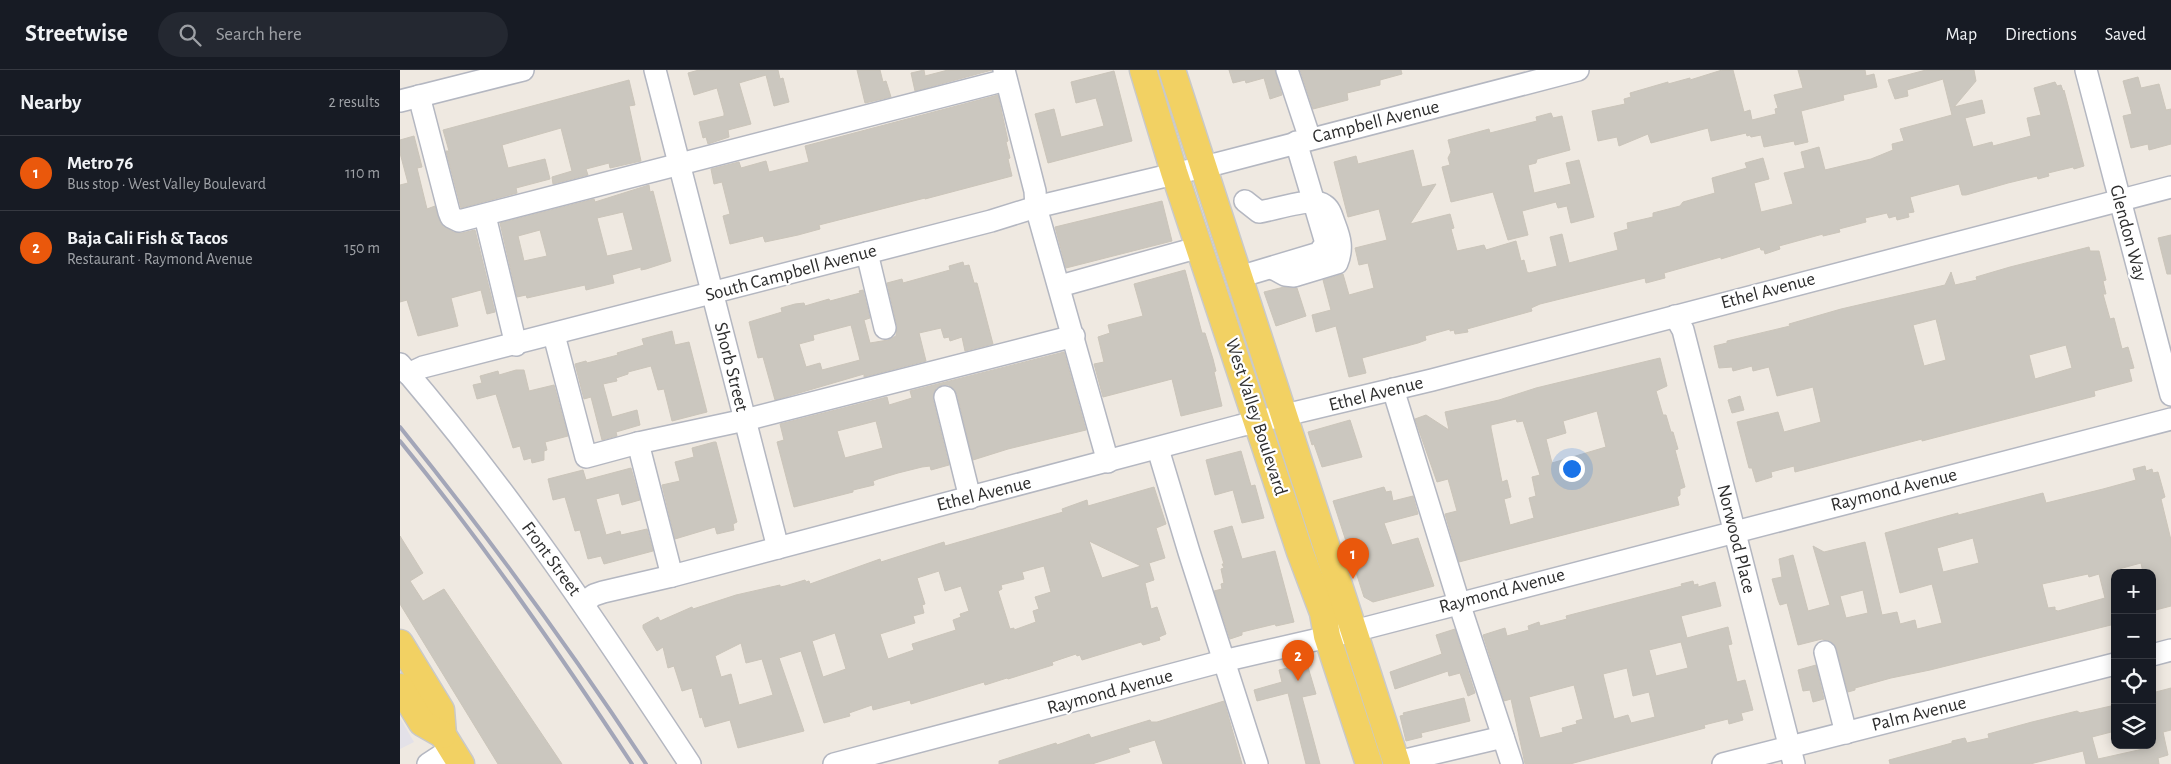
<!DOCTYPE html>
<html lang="en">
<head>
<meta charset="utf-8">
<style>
  :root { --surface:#171b24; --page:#242831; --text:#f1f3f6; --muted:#9ea1a6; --line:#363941; --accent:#ea580c }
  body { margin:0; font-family:"Alegreya Sans",sans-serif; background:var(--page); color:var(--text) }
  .controls { position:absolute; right:15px; bottom:15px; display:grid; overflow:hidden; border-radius:10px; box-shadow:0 2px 12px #0003 }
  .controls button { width:45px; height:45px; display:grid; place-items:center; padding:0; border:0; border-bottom:1px solid var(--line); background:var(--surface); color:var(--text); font:25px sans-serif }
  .you { position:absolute; left:1171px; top:398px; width:18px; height:18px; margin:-12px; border:4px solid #fff; border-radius:50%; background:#1a73e8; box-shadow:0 0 0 8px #1a73e833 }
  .badge { display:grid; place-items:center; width:32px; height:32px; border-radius:50%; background:var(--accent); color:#fff; font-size:16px; font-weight:700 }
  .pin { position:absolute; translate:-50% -41px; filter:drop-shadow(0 1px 2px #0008) }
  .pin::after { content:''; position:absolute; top:26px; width:18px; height:15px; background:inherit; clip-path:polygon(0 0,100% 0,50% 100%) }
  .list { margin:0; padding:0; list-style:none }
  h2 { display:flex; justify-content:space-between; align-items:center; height:65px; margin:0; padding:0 20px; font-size:21px }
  h2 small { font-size:16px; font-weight:400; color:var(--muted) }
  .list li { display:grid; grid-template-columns:32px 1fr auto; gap:15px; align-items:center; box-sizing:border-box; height:75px; padding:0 20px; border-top:1px solid var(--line) }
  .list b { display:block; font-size:19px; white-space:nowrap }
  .list p { margin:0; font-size:16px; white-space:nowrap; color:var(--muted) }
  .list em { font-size:16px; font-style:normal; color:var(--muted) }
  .icon { flex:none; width:28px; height:28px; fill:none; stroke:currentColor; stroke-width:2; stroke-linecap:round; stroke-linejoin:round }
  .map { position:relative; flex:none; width:1771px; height:694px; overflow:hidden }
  header { display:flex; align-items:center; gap:30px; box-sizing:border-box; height:70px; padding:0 25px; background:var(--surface); border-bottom:1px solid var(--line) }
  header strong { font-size:24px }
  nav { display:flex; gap:28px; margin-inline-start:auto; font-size:18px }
  .search { width:350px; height:45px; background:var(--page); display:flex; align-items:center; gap:12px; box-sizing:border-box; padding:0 18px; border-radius:28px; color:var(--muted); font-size:19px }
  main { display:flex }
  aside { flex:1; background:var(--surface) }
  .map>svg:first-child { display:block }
</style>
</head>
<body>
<header>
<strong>Streetwise</strong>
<div class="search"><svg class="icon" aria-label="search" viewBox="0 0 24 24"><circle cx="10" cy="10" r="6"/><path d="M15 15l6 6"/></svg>Search here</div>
<nav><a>Map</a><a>Directions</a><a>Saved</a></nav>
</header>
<main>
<aside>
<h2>Nearby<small>2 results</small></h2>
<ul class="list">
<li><span class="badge">1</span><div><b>Metro 76</b><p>Bus stop · West Valley Boulevard</p></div><em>110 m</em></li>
<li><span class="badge">2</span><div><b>Baja Cali Fish &amp; Tacos</b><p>Restaurant · Raymond Avenue</p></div><em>150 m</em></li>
</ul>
</aside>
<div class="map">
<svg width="1771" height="694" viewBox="0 0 1771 694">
  <rect width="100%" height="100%" fill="#efe9e1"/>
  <polygon fill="#e3e1e8" points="0,648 14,672 0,679"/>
  <g fill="#cbc7bf" stroke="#cbc5ba" fill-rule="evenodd">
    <polygon points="299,0 378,0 380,9 383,8 389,32 374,36 366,5 339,13 351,54 328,60 329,67 308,74 306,67 303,68 299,52 324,46 324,43 317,18 294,25 288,3"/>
    <polygon points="457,0 480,0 483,12 486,11 491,27 465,33"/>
    <polygon points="524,0 525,6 548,0 592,0 515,21 511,3"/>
    <polygon points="829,0 875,0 882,25 870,29 864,8 846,13 845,10 833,13"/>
    <polygon points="900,0 1001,0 1002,4 980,10 980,15 947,23 948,30 913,39"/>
    <polygon points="1322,0 1333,0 1344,42 1350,40 1352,50 1376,44 1375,39 1378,38 1374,25 1403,18 1398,0 1465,0 1466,6 1474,4 1477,17 1443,25 1444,30 1401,41 1408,72 1395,75 1394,71 1364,77 1361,65 1351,67 1350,65 1347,66 1346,63 1311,71 1308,58 1251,73 1248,64 1219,76 1217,67 1198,71 1192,41 1225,34 1224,29 1231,27 1230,23 1268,12 1268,14 1290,8 1290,10"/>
    <polygon points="1526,0 1574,0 1576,11 1554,37 1582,30 1585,43 1565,48 1573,77 1592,72 1593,76 1631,66 1627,48 1641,45 1634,18 1655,12 1657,16 1661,15 1663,21 1664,20 1684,96 1674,99 1673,97 1648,103 1649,106 1638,109 1637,106 1608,113 1566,125 1562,125 1559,114 1510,127 1514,142 1508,143 1509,147 1497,150 1496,146 1489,148 1487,143 1465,148 1466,152 1439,159 1440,162 1423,166 1423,164 1379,176 1380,179 1365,184 1364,180 1361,180 1360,177 1321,189 1321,187 1264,203 1265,208 1246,213 1245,208 1140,234 1131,238 1132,241 1067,259 1068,262 1055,264 1054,260 1050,261 1050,259 1025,266 1026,270 1018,273 962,288 966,303 949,307 936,256 916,262 912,245 931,240 923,210 943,204 949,225 974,218 968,193 959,195 955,178 987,170 979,139 948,147 934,92 956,86 958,94 1013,80 1022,117 1036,114 1010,154 1050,144 1054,158 1051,159 1057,181 1084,175 1086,180 1116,171 1121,191 1124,190 1127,202 1129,203 1157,196 1150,167 1162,164 1169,193 1218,180 1214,163 1228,159 1227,153 1253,147 1253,143 1280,136 1283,132 1315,123 1312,108 1347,98 1345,93 1363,88 1369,109 1354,113 1361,142 1393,134 1384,103 1405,98 1401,82 1419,77 1425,100 1471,89 1493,80 1492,74 1504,71 1500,59 1552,45 1543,9 1507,20 1508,26 1495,29 1488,10"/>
    <polygon points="714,1 732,71 648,93 635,44 654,39 661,67 704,56 696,28 676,33 671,12"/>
    <polygon points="1738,7 1741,18 1759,14 1766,40 1771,39 1771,74 1749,80 1748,74 1731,78 1723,46 1732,44 1723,11"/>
    <polygon points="229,10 235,35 229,36 241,91 210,98 209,93 186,99 188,105 153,114 152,107 172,101 161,58 102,75 108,98 145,89 150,109 116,118 117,123 61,138 46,81 49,81 43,60"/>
    <polygon points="598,25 608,71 606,72 610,88 608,89 612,106 525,129 525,128 419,155 420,159 398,165 365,172 363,166 330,174 323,146 330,144 322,112 314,114 311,99 339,92 341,98 366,91 369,102 409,92 405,76"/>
    <polygon points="1151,43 1153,48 1162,46 1170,80 1137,89 1136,93 1128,95 1134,123 1171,114 1166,93 1179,90 1194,147 1171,153 1167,136 1158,138 1156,132 1122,141 1128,165 1108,170 1093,122 1051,132 1042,97 1050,95 1048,88 1051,82 1048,70 1089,59 1090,63 1137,51 1136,47"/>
    <polygon points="14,66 22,97 17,98 27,139 35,136 40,152 53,162 62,163 75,160 95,242 87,244 81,220 51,228 58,256 18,266 7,230 0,232 0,115 8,113 0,83 0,70"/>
    <path d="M249 115 250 122 253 121 271 191 246 199 241 200V197L212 205 214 213 186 220 185 215 127 228 126 225 117 227 100 153 194 129 195 132ZM223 142 233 180 207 186 197 148ZM140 160 147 186 124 191 118 166Z"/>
    <polygon points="762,131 772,171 666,198 655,157"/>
    <polygon points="1771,165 1771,204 1767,204 1758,168"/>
    <path d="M1689 177 1690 181H1699L1706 210 1703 211 1706 224H1703L1710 249 1714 248 1722 279 1728 277 1734 298 1729 299 1732 311 1694 321 1695 326 1522 371V369L1395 402 1394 396 1371 402 1372 407 1356 412 1352 398H1349L1337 352 1378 342 1384 362 1421 352 1413 317 1377 326 1369 297 1353 301 1352 296 1333 301 1332 297 1319 298 1314 276 1327 273V271L1390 256 1389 254 1441 239 1545 215 1551 202 1555 215 1577 210 1576 207 1610 197ZM1536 249 1546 290 1524 296 1513 255ZM1666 275 1672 298 1635 309 1629 285Z"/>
    <path d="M563 192 564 196 569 195 574 213H577L593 274 565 281 562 267 550 271 549 267 544 268 541 258 519 263 526 291 464 307V304L375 330 363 287 358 288 349 252 382 242 381 238 395 234 404 233 405 236 429 229 430 231 460 223 459 221 463 220 470 248 464 250 470 273 488 270 496 266 497 256 487 213 502 209 503 213 550 200 549 196ZM451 255 460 290 422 300 420 293 406 297 399 274 414 270 413 265Z"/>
    <polygon points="785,200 802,263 805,263 813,289 816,301 814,302 822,336 781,346 772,309 703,327 694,294 704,292 698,267 710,263 708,255 743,246 734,214"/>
    <polygon points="884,217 897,218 906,246 876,256 864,222"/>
    <polygon points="272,261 275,275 289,272 307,342 272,351 264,319 258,320 251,296 228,302 228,304 216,308 217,311 203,314 212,347 237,340 240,355 216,362 217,366 202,370 191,327 184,329 175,294 186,291 187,293 218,285 217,283 244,275 242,269"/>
    <path d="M664 282 686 360 608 379 573 390 557 324 549 315H542L536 318 533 330 549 395 531 400 530 396 522 397 498 403 478 409 473 411 474 415 453 420V422L394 437 377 372 384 370 380 354 487 327 489 335 512 328 510 321ZM476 351 483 378 445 388 437 361Z"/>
    <path d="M1260 288 1267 316 1256 321 1263 345H1266L1271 362H1273L1278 379 1275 380 1285 417 1280 419V425L1277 427 1279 435 1059 492 1045 444 1057 441 1048 409 1037 412 1015 349 1026 345 1049 360 1045 342 1099 330 1136 318ZM1197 341 1206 377 1152 393 1146 369 1166 363 1163 351ZM1116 349 1117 352 1123 351 1140 405 1132 407 1136 426 1129 428 1134 448 1110 455 1104 429 1111 427 1107 410 1102 412 1091 358V355Z"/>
    <polygon points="116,300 124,300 129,321 154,315 168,366 145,372 147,380 144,381 144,390 132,393 131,388 124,390 120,376 113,378 96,324 77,329 73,315 82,313 80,306 98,301 99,305"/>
    <polygon points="1340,326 1344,340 1332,343 1328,330"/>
    <polygon points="950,350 962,387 922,397 914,374 912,375 908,362"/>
    <polygon points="314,372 316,372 337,452 333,454 334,460 317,464 315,457 275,469 262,415 280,411 275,392 294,387 292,378"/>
    <polygon points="841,381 851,416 855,415 864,448 842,453 833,420 815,425 806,390"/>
    <path d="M1745 396 1746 401 1752 399 1753 403 1758 402 1765 427 1761 429 1771 470V536L1752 541V503H1743L1741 493 1715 500V554L1530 600 1491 608 1455 618V620L1448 622 1434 574 1422 569 1398 575 1387 533 1380 535 1378 530 1372 509 1382 507 1379 489 1393 485 1408 541 1430 535 1413 476 1424 482 1465 472 1482 545 1497 542 1500 554 1515 550 1517 559 1542 553 1532 514 1500 523 1485 463 1532 450 1558 443V445L1643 423 1646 433 1703 419 1736 410 1733 399ZM1573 468 1579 493 1543 502 1537 478ZM1688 504 1689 507 1699 504 1705 528 1658 541 1655 540V537L1648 538 1642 514ZM1463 520 1468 543 1446 548 1440 526Z"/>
    <polygon points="231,398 240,430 222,435 219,423 196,429 206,465 220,461 221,465 247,459 253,481 204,494 201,486 188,489 180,460 175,461 165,427 153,430 148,409 183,400 186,410"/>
    <path d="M754 417 766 454 756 458 765 488 749 493 754 510 745 513 751 539 757 537 766 564 759 567 760 570 743 575 741 572 682 590 680 585 677 586 676 584 652 592 653 595 608 609 607 608 585 615 584 612 511 634 510 630 473 640 472 635 449 643 450 646 424 653 401 581 379 588 404 661 338 678 330 650 305 657 302 647 300 648 292 618 282 621 274 596 268 598 263 577 257 581 243 558V555L258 547 260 551 292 537 293 539 336 525 380 515V517L385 516 405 510 406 512 409 511 410 514 480 489 481 492 544 472 545 476 663 442 662 439 687 430 688 436ZM689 471 741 496 702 508ZM644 496 651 522 635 527 639 539 633 541 636 552 614 560V558L610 559 598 521 602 519 601 515 624 509 622 502ZM539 501 545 521 561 516 569 541 560 544 561 547 553 550 556 560 512 574 514 580 488 589 480 564 515 553 513 546 524 543 522 535 525 534 517 508ZM435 563 446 599 423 607 412 571ZM341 573 346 593 362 589 373 625 339 635 331 604 321 607 315 586Z"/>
    <polygon points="984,417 986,422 991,421 993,431 1013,426 1018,444 984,453 992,475 1018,468 1034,516 973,532 964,527 933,431"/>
    <polygon points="832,456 842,489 875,481 894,552 876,556 875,554 842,562 842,565 830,569 814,521 822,519 821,514 824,513 821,499 824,498 822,494 824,494 814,461"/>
    <polygon points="0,466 23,503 10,511 23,531 44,519 162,694 98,694 0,534"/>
    <path d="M1293 511 1294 515 1298 514V517L1315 512 1321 536 1281 546 1287 568 1328 557 1332 574 1328 575 1337 612 1345 610 1353 640 1341 643 1343 650 1329 654 1328 649 1304 655 1305 658 1170 694H1125L1111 629 1104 631 1083 565 1105 558 1107 566 1129 560 1128 556 1139 552 1140 556 1167 549 1166 546 1282 516 1281 514ZM1281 572 1288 598 1256 606 1249 580ZM1227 598 1233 626 1249 622 1255 647 1231 653 1228 645 1214 649 1203 604ZM1174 615 1183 649 1176 651 1177 654 1162 658 1163 662 1140 668 1129 627Z"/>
    <polygon points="1055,559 1075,623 1068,626 1060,603 1049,606 1048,601 995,619 990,602 1042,584 1036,565"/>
    <polygon points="899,595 900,599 908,597 916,624 902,627 920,694 906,694 888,623 857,631 854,620 882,612 879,600"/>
    <polygon points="1416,595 1424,629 1413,632 1410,620 1403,621 1398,600"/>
    <polygon points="1771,618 1771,660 1763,662 1768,685 1758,688 1759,694 1686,694 1683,681 1630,694 1490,694 1489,690 1552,673 1552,671 1565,668 1567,673 1589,668 1588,664 1632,652 1677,641 1680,643 1711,636 1715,649 1715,661 1692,667 1698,689 1752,677 1752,623"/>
    <polygon points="1064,628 1070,651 1021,663 1022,667 1006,671 1000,646 1004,645 1003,643"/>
    <polygon points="824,631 842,694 763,694 755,670 728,678 730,682 692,694 599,694 599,691 656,673 657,675 689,664 691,668 750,650 751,652 757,652"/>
  </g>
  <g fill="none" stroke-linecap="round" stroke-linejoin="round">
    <defs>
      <g id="minor">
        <polyline points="255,0 378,478"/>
        <polyline points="604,0 635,121 636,137 708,392"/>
        <polyline points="887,0 910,69"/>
        <polyline points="1686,0 1771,325"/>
        <polyline points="19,26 49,142 51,147 59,151 606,10"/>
        <polyline points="0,31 123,0"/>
        <path d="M845 131 859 142C875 140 912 126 924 135 931 139 932 148 935 155 940 168 943 179 937 193L894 206 885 205 872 198"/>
        <polyline points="85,146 116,275"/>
        <polyline points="467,183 485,258"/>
        <polyline points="839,207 919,183 926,173 896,72"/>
        <polyline points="660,216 800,177"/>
        <polyline points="1275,246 1283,260 1394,694"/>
        <polyline points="154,265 186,387 238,373 345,350 674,266"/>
        <path d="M0 294C108 419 199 556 290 694"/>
        <polyline points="8,304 23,297 591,151 636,137 820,93 1178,0"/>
        <polyline points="993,319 1059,533 1112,694"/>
        <polyline points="545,327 570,428"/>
        <polyline points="238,373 272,506"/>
        <polyline points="758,379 789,482 857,694"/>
        <polyline points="183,533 194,525 203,522 272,506 839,356 1032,310 1771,117"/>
        <polyline points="1425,582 1446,663"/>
        <polyline points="1752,585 1771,580"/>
        <polyline points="997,692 1103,667"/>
        <polyline points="28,694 51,679"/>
        <polyline points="434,694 823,591 954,561 1771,349"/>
        <polyline points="1323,694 1715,594"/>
      </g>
      <g id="major">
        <polyline points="743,0 774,102 900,482 923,543 927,566 969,694"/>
        <polyline points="772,0 997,694"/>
        <polyline points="0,573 41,640 43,665 61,694"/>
        <polyline points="0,617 22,653 43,665"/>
      </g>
    </defs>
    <use href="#minor" stroke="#b4b7c1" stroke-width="24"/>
    <use href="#major" stroke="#c9c9c9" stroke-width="29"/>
    <use href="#minor" stroke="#fff" stroke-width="21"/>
    <use href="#major" stroke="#f2d163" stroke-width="26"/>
    <g stroke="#a3a6b8" stroke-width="4">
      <path d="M0 357C88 466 169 577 246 694"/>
      <path d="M0 371C84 474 159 583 232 694"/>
    </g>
  </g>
  <g text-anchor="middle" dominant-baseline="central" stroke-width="4.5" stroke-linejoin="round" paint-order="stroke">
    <g font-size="19" fill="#2e2e2e" stroke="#fff">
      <text transform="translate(976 52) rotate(-14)">Campbell Avenue</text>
      <text transform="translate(1728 163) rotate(75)">Glendon Way</text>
      <text transform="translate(391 203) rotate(-15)">South Campbell Avenue</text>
      <text transform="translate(1368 221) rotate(-15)">Ethel Avenue</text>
      <text transform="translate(331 297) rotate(76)">Shorb Street</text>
      <text transform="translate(976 324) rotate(-14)">Ethel Avenue</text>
      <text transform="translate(856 347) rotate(72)">West Valley Boulevard</text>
      <text transform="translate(1494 420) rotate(-14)">Raymond Avenue</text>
      <text transform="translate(584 424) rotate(-14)">Ethel Avenue</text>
      <text transform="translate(1336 469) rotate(76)">Norwood Place</text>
      <text transform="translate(151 489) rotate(54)">Front Street</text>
      <text transform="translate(1102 521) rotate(-15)">Raymond Avenue</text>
      <text transform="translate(710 622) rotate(-15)">Raymond Avenue</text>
      <text transform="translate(1519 644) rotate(-14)">Palm Avenue</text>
    </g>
  </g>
</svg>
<div class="controls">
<button>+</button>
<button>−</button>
<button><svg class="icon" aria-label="locate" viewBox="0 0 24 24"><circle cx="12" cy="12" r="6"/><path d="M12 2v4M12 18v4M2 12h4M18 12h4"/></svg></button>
<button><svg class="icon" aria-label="layers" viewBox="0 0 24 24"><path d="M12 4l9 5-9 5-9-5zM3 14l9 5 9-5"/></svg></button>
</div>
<div class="you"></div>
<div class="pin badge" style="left:953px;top:509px">1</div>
<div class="pin badge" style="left:898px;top:611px">2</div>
</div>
</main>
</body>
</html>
